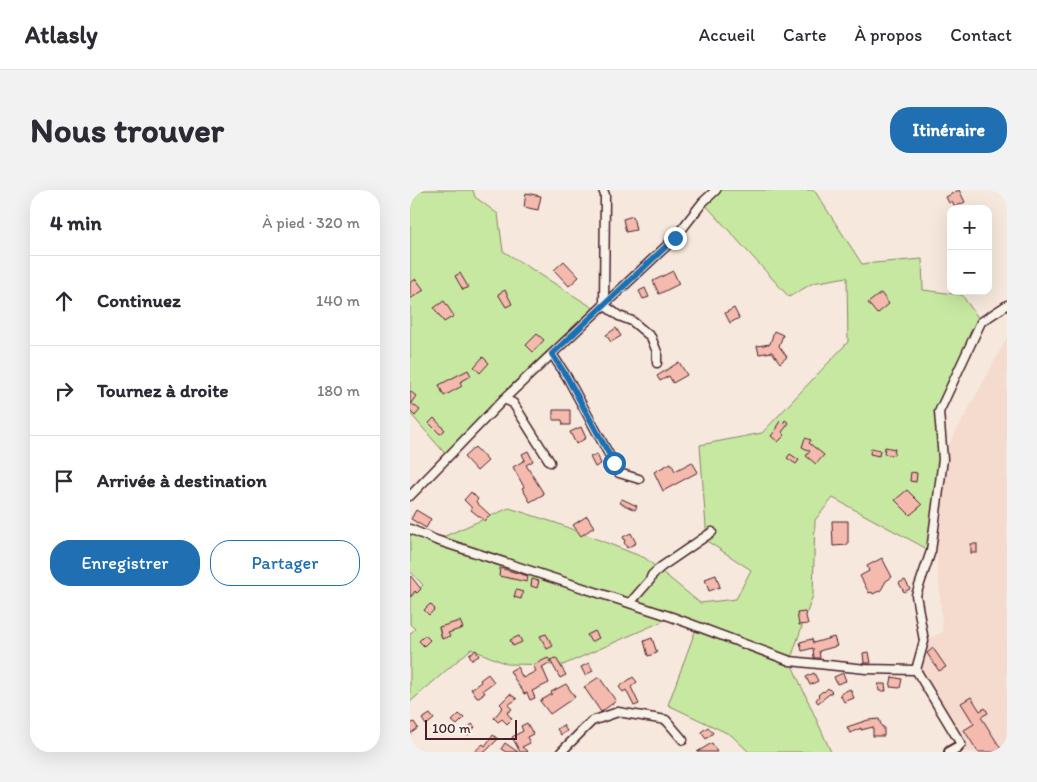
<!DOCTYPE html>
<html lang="fr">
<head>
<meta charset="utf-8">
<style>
  :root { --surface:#fff; --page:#f2f2f3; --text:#2b2b33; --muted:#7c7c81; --line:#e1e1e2; --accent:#1f6fb2 }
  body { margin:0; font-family:Itim,sans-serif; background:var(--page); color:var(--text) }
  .controls { position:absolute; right:15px; top:15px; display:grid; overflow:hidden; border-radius:10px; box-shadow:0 5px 20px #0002 }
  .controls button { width:45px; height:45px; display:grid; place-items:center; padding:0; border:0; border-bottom:1px solid var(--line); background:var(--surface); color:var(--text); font:25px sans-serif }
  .scale { position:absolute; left:15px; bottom:12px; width:92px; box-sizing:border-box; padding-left:5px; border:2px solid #4a1f2b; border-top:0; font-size:14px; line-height:18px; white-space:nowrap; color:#4a1f2b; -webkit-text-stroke:4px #f7f3e8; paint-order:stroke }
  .stop { position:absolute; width:15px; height:15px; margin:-11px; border:4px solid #1f6fb2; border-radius:50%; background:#fff }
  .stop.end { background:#1f6fb2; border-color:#fff; box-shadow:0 1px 5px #0008 }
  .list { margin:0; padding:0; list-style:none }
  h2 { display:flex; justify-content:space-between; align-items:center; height:65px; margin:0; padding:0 20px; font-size:21px }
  h2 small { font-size:16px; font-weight:400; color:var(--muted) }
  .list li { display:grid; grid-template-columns:32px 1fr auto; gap:15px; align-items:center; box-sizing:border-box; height:90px; padding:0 20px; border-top:1px solid var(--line) }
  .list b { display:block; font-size:19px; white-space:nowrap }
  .list em { font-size:16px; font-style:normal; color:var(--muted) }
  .actions { display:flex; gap:10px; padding:15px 20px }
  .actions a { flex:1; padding:11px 0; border:1px solid var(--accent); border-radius:20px; text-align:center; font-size:18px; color:var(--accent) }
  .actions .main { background:var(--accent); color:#fff }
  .icon { flex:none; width:28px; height:28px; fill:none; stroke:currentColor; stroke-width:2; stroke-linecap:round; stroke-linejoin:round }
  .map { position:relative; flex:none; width:597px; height:562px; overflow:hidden; border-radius:20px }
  header { display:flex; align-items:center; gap:30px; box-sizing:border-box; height:70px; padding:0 25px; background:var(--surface); border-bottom:1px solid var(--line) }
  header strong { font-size:24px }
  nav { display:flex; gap:28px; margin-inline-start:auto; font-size:18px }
  .intro { display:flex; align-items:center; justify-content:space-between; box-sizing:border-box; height:120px; padding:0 30px }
  h1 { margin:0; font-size:35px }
  .button { padding:12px 22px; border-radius:20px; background:var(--accent); color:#fff; font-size:18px; font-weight:700 }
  main { display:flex; gap:30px; padding:0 30px }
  aside { flex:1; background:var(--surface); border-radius:20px; box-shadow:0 5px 20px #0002 }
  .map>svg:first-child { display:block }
</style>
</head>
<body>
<header>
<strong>Atlasly</strong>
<nav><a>Accueil</a><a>Carte</a><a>À propos</a><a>Contact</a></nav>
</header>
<div class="intro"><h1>Nous trouver</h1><a class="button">Itinéraire</a></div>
<main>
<aside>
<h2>4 min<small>À pied · 320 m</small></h2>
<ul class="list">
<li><svg class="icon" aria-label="ahead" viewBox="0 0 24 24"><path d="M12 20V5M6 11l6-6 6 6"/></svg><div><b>Continuez</b></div><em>140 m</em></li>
<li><svg class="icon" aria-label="right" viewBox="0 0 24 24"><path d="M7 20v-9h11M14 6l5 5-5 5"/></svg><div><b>Tournez à droite</b></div><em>180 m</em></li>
<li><svg class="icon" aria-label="arrive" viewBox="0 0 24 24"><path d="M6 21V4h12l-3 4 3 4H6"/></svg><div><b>Arrivée à destination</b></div></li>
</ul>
<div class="actions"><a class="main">Enregistrer</a><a>Partager</a></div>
</aside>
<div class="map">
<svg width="597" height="562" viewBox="0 0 597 562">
  <rect width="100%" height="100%" fill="#f6e8dc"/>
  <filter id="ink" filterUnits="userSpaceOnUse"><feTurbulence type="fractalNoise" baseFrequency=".02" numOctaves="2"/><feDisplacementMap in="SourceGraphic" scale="10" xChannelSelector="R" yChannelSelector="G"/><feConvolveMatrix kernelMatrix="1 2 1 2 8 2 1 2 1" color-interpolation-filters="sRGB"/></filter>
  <g filter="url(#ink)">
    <polygon fill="#f5dace" points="597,148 597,562 541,562 550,553 506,480 514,451 533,442 524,336 538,257"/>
    <g fill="#c7e8a1" stroke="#888466">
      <polygon points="0,0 63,0 65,7 88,24 93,61 188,121 38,267 0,223"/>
      <polygon points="306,0 404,0 452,74 512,69 513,100 552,105 571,132 529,222 533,269 521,361 423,308 405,330 403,405 380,471 421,562 339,562 321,545 258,515 287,436 262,427 153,475 97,474 61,459 0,512 0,444 5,439 0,434 0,408 13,395 0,381 0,339 26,350 99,318 146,333 235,368 290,413 326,409 341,380 297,351 290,255 352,243 438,152 437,87 403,93 379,107 293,12"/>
    </g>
    <g fill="#f4baad" stroke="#4a1f2b">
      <polygon points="549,0 555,12 545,17 542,11 539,13 536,7"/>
      <polygon points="116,3 131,6 128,20 114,17"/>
      <polygon points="223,26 226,40 216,42 213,29"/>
      <polygon points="154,71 169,87 159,96 144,80"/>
      <polygon points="263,81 269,94 249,104 243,91"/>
      <polygon points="50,83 58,97 53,100 45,86"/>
      <polygon points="6,89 14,100 0,109 0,93"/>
      <polygon points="235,98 239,107 233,109 229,101"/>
      <polygon points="95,100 102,114 96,117 88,104"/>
      <polygon points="471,103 479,114 467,124 458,113"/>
      <polygon points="34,111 44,126 34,132 24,118"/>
      <polygon points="324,118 329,128 320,133 315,123"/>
      <polygon points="206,138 211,146 201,152 196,145"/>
      <polygon points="364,141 373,145 369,156 377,167 370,173 362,162 349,164 347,156 360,154"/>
      <polygon points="127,144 134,150 123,162 116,155"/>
      <polygon points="73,167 79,173 70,183 64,177"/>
      <polygon points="269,172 277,185 263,193 259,186 250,191 247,186"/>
      <polygon points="58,180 61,186 50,192 52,196 34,206 29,195"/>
      <polygon points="0,201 6,206 1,213 10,220 5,226 0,221"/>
      <polygon points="143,220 160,220 160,235 153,235 152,230 143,230"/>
      <polygon points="24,228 35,240 30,244 19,233"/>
      <polygon points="375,230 379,233 372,242 375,245 368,252 361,246 368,237 367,236 370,231 373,234"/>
      <polygon points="171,237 176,248 166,254 160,242"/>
      <polygon points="395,248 401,250 399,253 414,265 406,274 396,266 400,261 392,257"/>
      <polygon points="65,257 78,271 67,281 54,267"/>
      <polygon points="475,257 485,259 484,265 474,264"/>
      <polygon points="461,258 470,260 469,266 460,264"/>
      <polygon points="118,261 123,271 116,275 134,304 120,312 112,298 114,297 103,277 115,270 112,264"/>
      <polygon points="187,264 191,274 185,277 180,267"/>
      <polygon points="380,264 389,270 386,274 377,268"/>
      <polygon points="282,272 288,282 253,301 244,282 261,273 265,281"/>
      <polygon points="501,282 507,283 506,292 500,291"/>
      <polygon points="497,300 512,315 500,325 485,310"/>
      <polygon points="61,302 68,309 66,312 80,325 75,331 61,320 62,318 54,310"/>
      <polygon points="212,309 227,316 225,320 210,313"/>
      <polygon points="6,320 21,329 16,338 1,329"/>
      <polygon points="177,326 184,337 171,346 163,335"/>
      <polygon points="422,331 438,331 438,355 423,356"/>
      <polygon points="221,343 226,353 217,358 214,352 215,351 213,347"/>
      <rect x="561" y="354" width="6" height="9"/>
      <polygon points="472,368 482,387 476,391 471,400 463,404 462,402 459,403 450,386 459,381 457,376"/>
      <polygon points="90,378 118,386 117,392 89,386"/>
      <polygon points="0,385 11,399 7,403 5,401 0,407"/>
      <polygon points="306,385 310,397 299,401 295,389"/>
      <polygon points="122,389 129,391 127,398 121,396"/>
      <polygon points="495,390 500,399 494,402 489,393"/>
      <polygon points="106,400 113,402 111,409 104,407"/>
      <polygon points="20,414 25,419 19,425 14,420"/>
      <polygon points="395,422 398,434 389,435 387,423"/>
      <polygon points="50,431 53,438 38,443 40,446 32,449 29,437"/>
      <polygon points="185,441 189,448 181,452 177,445"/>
      <polygon points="136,444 143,456 137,459 130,446"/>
      <polygon points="15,445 20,450 14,456 9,451"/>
      <polygon points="109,446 112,452 103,456 100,450"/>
      <polygon points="424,447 427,456 409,461 410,468 404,468 403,458 392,461 390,452 402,449 403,453"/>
      <polygon points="242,448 247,463 238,466 234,451"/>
      <polygon points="523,458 536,477 529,481 517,463"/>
      <polygon points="66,460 69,466 62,470 59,464"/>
      <polygon points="459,462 461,473 454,473 453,463"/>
      <polygon points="138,468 141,472 132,477 139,493 122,501 125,508 120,510 117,503 114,504 111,498 110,498 100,481 107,477 113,488 126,481 123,475"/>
      <polygon points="146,468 156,485 150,488 140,470"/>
      <polygon points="179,473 183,481 175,485 171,477"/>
      <polygon points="404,483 408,491 400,495 396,487"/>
      <polygon points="433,483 436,491 427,494 424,487"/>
      <polygon points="78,484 84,492 73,500 75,503 67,508 61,499 71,492 70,490"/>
      <polygon points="189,487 206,511 191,522 174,497"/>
      <polygon points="223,487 227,492 221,497 229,514 224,516 216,500 213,502 209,497"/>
      <polygon points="482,487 492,489 490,498 480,497"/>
      <polygon points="156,494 165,507 140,524 130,511 142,504 141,502"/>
      <polygon points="468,494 475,494 476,501 469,501"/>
      <polygon points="418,498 422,502 408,513 406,510 409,506 408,505 413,501 414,502"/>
      <polygon points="440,499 444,508 434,512 430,504"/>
      <polygon points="100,504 107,509 98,515 102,519 97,523 102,529 97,534 92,529 88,532 84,528 93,517 90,514"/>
      <polygon points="561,507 570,521 575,518 578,523 571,527 593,562 568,562 554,540 564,534 551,513"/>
      <polygon points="20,524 24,529 16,535 12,529"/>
      <polygon points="49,524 54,528 47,535 42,531"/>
      <polygon points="469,529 472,537 474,537 474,546 463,546 463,537 451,540 451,538 440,543 437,537 458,530"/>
      <polygon points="4,532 8,538 0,544 0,534"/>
      <polygon points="117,533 123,544 117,547 120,553 112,557 118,562 110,562 102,547 113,541 111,536"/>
      <polygon points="62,534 65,537 58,545 54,542"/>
      <polygon points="153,535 157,541 151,545 147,539"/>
      <polygon points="298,537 303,543 296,549 291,542"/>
      <polygon points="83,545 88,549 75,562 64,562 73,554 75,556"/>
      <polygon points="95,553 108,562 96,562 91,559"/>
      <polygon points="302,553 307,562 287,562"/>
    </g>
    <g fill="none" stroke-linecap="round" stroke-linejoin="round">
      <defs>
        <g id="street">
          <polyline points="193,0 195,5 194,115 209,126 222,131 241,147 247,162 247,173"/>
          <polyline points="142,164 157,187 209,283 229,289"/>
          <polyline points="94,209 103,213 140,272"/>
          <polyline points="0,306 94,209 265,48 293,12 306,0"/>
          <polyline points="0,339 26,350 262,427 380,471 456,479 506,480 551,554 547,558"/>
          <polyline points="220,413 240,390 242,385 251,377 302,342"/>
          <polyline points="506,480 514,451 506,405 521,361 533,269 529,222 571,132 597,115"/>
          <polyline points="151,562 182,531 208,522 256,530 273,550"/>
        </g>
        <polyline id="secondary" points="540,562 547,558"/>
      </defs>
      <use href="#street" stroke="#4a1f2b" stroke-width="11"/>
      <use href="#secondary" stroke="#4a1f2b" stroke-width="14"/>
      <use href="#street" stroke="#f7f3e8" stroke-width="8"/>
      <use href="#secondary" stroke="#f7f3e8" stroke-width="10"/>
    </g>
  </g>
  <g fill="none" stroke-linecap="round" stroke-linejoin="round" filter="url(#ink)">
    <polyline stroke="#1f6fb2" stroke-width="6" points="204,273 157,187 142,164 265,48"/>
  </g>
</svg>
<div class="controls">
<button>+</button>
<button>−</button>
</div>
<div class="scale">100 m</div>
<div class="stop" style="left:204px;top:273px"></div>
<div class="stop end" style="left:265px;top:48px"></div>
</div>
</main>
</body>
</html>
